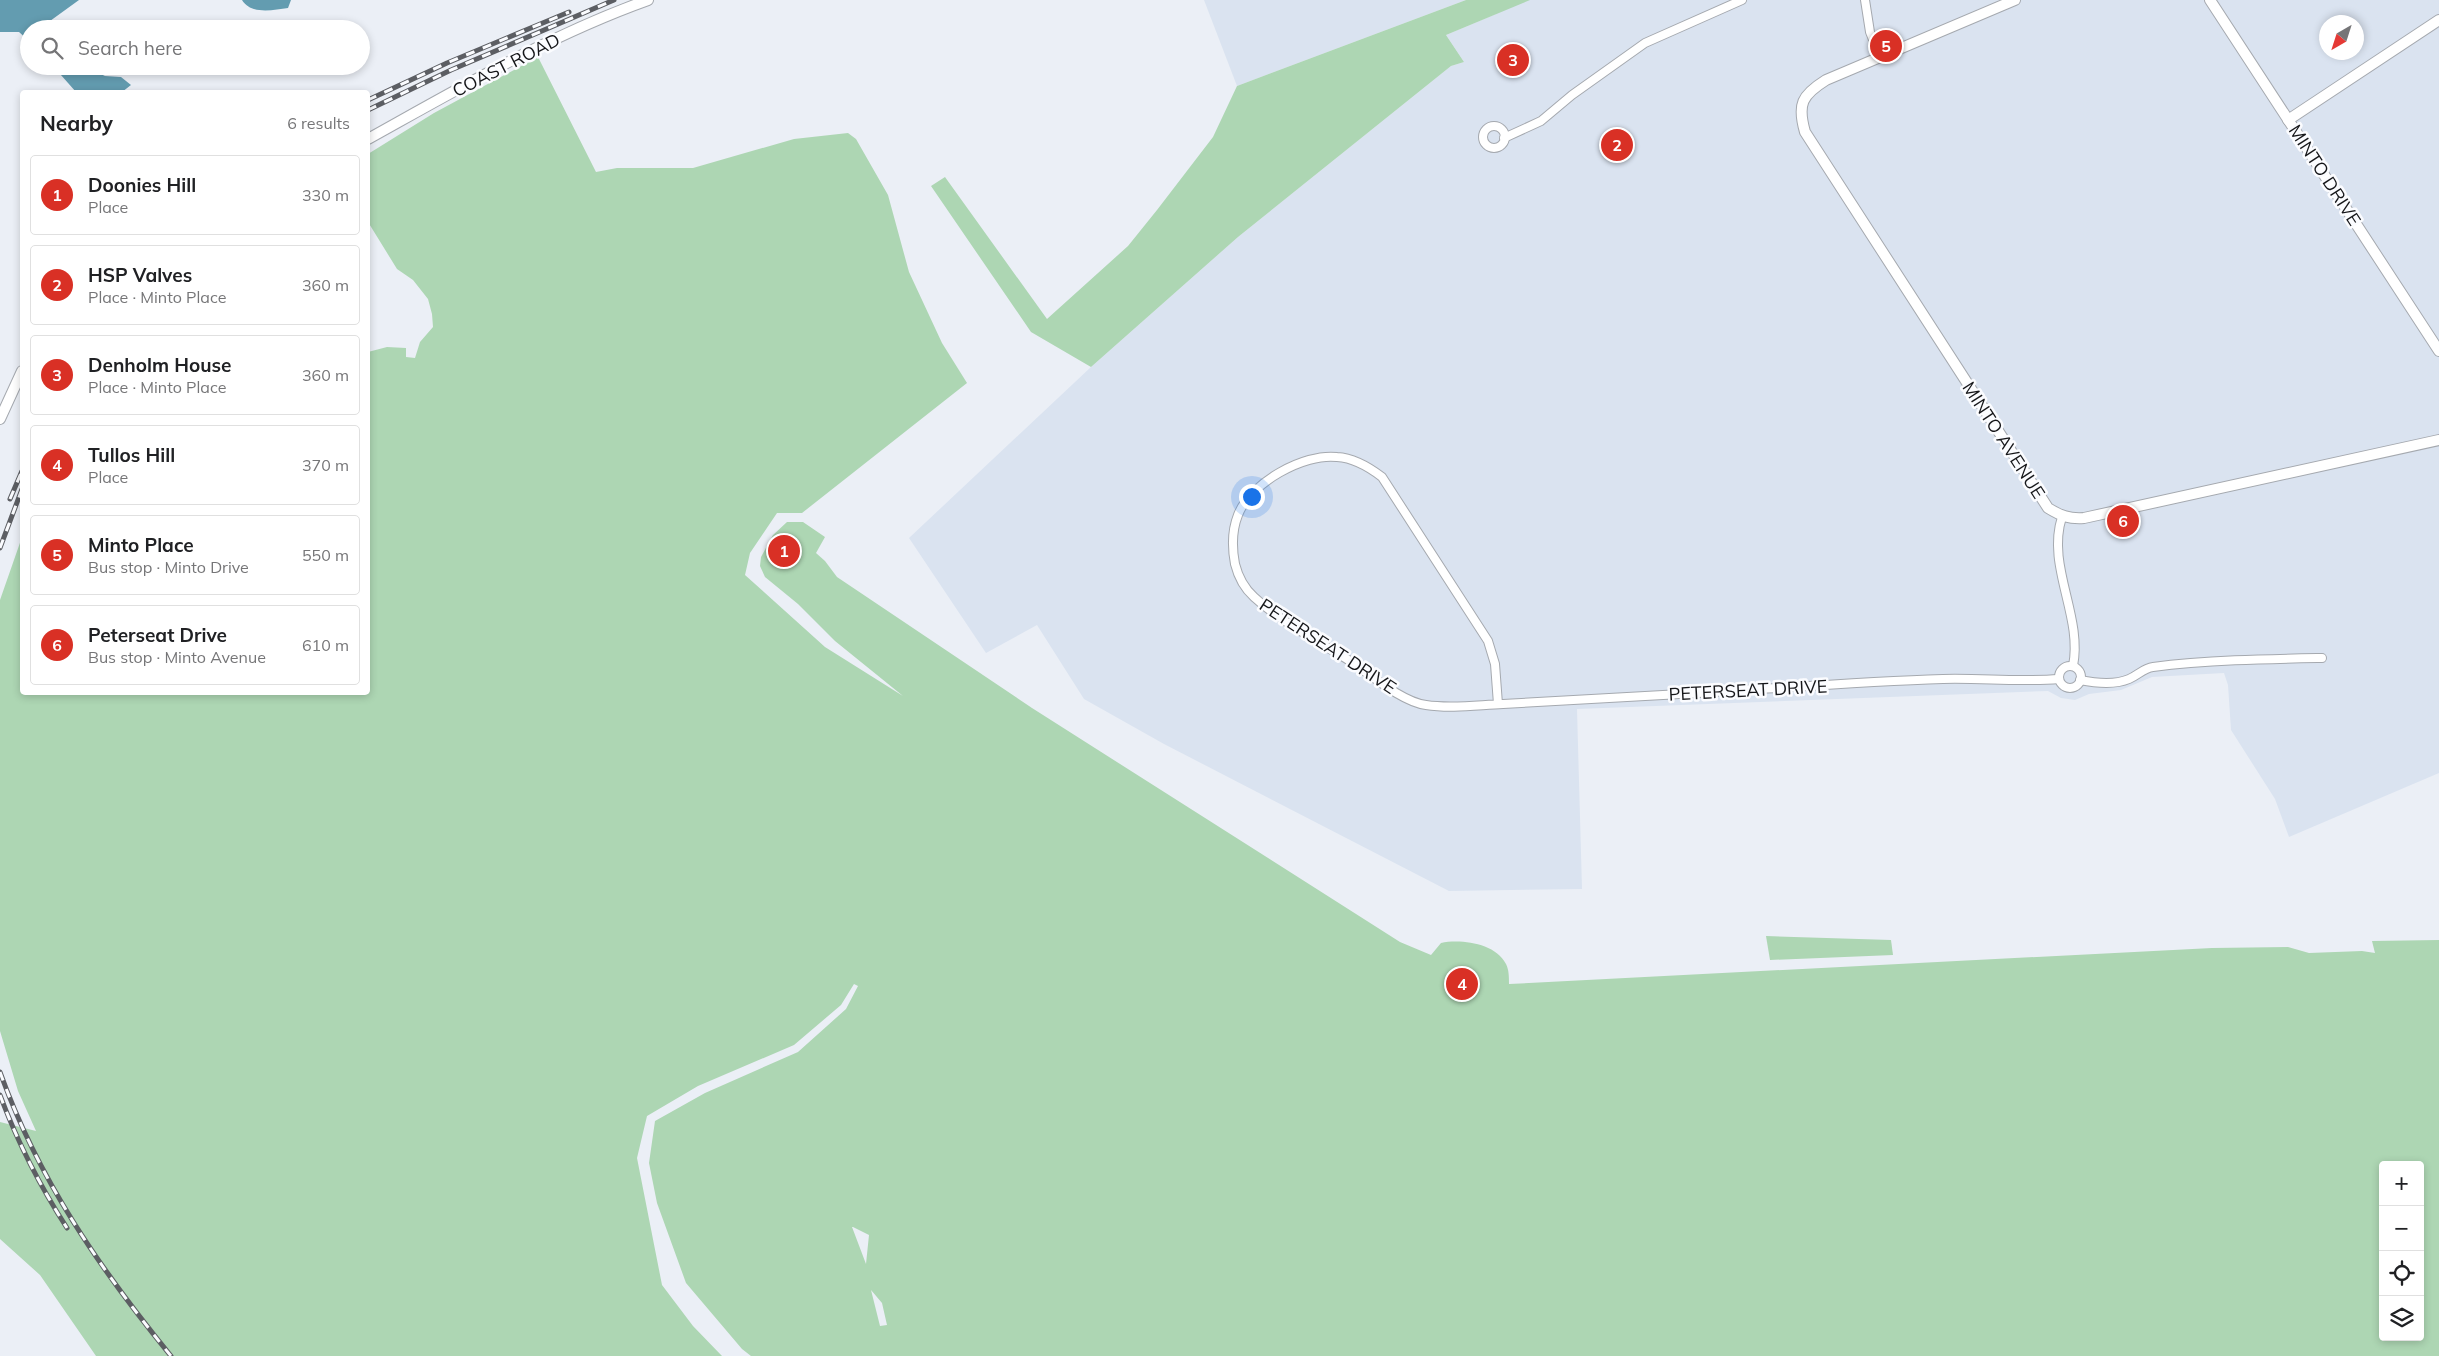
<!DOCTYPE html>
<html lang="en">
<head>
<meta charset="utf-8">
<style>
  :root { --surface:#fff; --page:#f6f6f6; --text:#202124; --muted:#757577; --line:#e0e0e0; --accent:#d93025 }
  body { margin:0; font-family:Mulish,sans-serif; background:var(--page); color:var(--text) }
  .controls { position:absolute; right:15px; bottom:15px; display:grid; overflow:hidden; border-radius:5px; box-shadow:0 2px 8px #0003 }
  .controls button { width:45px; height:45px; display:grid; place-items:center; padding:0; border:0; border-bottom:1px solid var(--line); background:var(--surface); color:var(--text); font:25px sans-serif }
  .compass { position:absolute; left:2319px; top:15px; width:45px; height:45px; border-radius:50%; background:var(--surface); box-shadow:0 2px 8px #0003; rotate:219deg }
  .you { position:absolute; left:1251px; top:496px; width:18px; height:18px; margin:-12px; border:4px solid #fff; border-radius:50%; background:#1a73e8; box-shadow:0 0 0 8px #1a73e833 }
  .badge { display:grid; place-items:center; width:32px; height:32px; border-radius:50%; background:var(--accent); color:#fff; font-size:16px; font-weight:700 }
  .pin { position:absolute; translate:-50% -50%; border:2px solid #fff; box-shadow:0 1px 5px #0006 }
  .list { margin:0; padding:0; list-style:none }
  h2 { display:flex; justify-content:space-between; align-items:center; height:65px; margin:0; padding:0 20px; font-size:21px }
  h2 small { font-size:16px; font-weight:400; color:var(--muted) }
  .list li { display:grid; grid-template-columns:32px 1fr auto; gap:15px; align-items:center; box-sizing:border-box; height:80px; margin:0 10px 10px; padding:0 10px; border:1px solid var(--line); border-radius:5px }
  .list b { display:block; font-size:19px; white-space:nowrap }
  .list p { margin:0; font-size:16px; white-space:nowrap; color:var(--muted) }
  .list em { font-size:16px; font-style:normal; color:var(--muted) }
  .icon { flex:none; width:28px; height:28px; fill:none; stroke:currentColor; stroke-width:2; stroke-linecap:round; stroke-linejoin:round }
  .map { position:relative; flex:none; width:2439px; height:1356px; overflow:hidden }
  .search { position:absolute; background:var(--surface); box-shadow:0 2px 8px #0003; left:20px; top:20px; width:350px; height:55px; display:flex; align-items:center; gap:12px; box-sizing:border-box; padding:0 18px; border-radius:28px; color:var(--muted); font-size:19px }
  .panel { position:absolute; background:var(--surface); box-shadow:0 2px 8px #0003; left:20px; top:90px; width:350px; height:605px; border-radius:5px }
  .map>svg:first-child { display:block }
</style>
</head>
<body>
<div class="map">
<svg width="2439" height="1356" viewBox="0 0 2439 1356">
  <rect width="100%" height="100%" fill="#ebeff6"/>
  <g fill="#dae3f0" fill-rule="evenodd">
    <polygon points="1204,0 1466,0 1237,86"/>
    <path d="M1489 0H2439V773L2289 837 2275 799 2231 730 2228 685 2224 673 2152 677 2121 690 2089 694 2075 700 2061 698 2048 691 1577 709 1582 889 1449 891 1164 744 1084 699 1037 625 986 653 909 538 1091 367 1238 237 1451 66 1464 62 1446 35 1496 14ZM2326 22H2356V52H2326Z"/>
  </g>
  <g fill="#add6b3" fill-rule="evenodd">
    <polygon points="1466,0 1530,0 1446,35 1464,62 1451,66 1238,237 1091,367 1031,332 931,186 945,177 1047,319 1128,246 1157,210 1213,137 1237,86"/>
    <path d="M538 57 596 172 617 168H693L794 139 848 133 856 139 888 195 909 272 942 343 967 383 802 513H777L750 553 745 575 825 647 903 696 835 641 798 604 765 577 760 566 761 557 773 535 787 522H803L825 537 816 553 825 561 837 577 1032 708 1400 942 1431 955 1441 943C1461 939 1495 943 1506 964 1509 970 1509 977 1509 984L2212 948 2288 947 2309 953 2362 951 2375 953 2372 941 2439 940V1356H751L742 1349 686 1283 657 1203 649 1163 655 1121 705 1093 798 1052 846 1009 858 986 854 984 841 1005 794 1045 698 1086 647 1116 637 1158 662 1285 693 1326 722 1356H96L40 1275 0 1239V1122L36 1131 18 1091 0 1031V600L22 537V692H368V352L387 347 406 348V357L415 358 420 342 433 327 432 314 428 299 413 280 397 269 368 222V154L434 113ZM2383 1165H2420V1337H2383ZM853 1227 869 1235 866 1264 852 1227ZM871 1290 882 1303 887 1325 880 1326Z"/>
    <polygon points="1766,936 1891,940 1893,955 1770,960"/>
  </g>
  <g fill="#639cb0">
    <polygon points="0,0 79,0 50,21 49,29 29,29 29,41 19,32 0,32"/>
    <path d="M242 0H291L288 8C273 10 251 15 242 0Z"/>
    <polygon points="53,66 83,66 105,76 121,77 131,85 122,92 76,92"/>
  </g>
  <g fill="none" stroke-linecap="round" stroke-linejoin="round">
    <defs>
      <g id="minor">
        <polyline points="1865,0 1870,32 1880,57"/>
        <circle cx="1494" cy="137" r="11"/>
        <polyline points="1504,138 1541,121 1572,95 1645,43 1742,0"/>
        <path d="M2062 517C2046 566 2083 616 2073 666"/>
        <circle cx="2070" cy="677" r="11"/>
        <path d="M2080 680C2095 683 2115 685 2129 679 2138 675 2144 668 2153 667 2206 660 2269 659 2322 658"/>
        <path d="M1498 704 1495 664 1488 641 1382 477C1369 467 1354 458 1337 457 1304 453 1250 483 1238 515 1232 530 1232 548 1235 564 1238 576 1244 588 1254 597 1281 622 1318 641 1350 661 1370 674 1402 702 1426 705 1451 709 1478 705 1503 704 1556 701 1609 698 1663 695 1756 690 1850 682 1943 679 1982 678 2020 682 2059 679"/>
      </g>
      <g id="tertiary">
        <path d="M2015 0 1826 80C1802 95 1797 104 1805 132L2048 508C2061 516 2069 519 2084 518L2439 440"/>
        <polyline points="2210,0 2439,351"/>
        <polyline points="2288,120 2439,20"/>
        <path d="M368 139C458 89 550 35 648 0"/>
        <polyline points="0,419 22,371"/>
      </g>
    </defs>
    <use href="#minor" stroke="#a5a9af" stroke-width="10"/>
    <use href="#tertiary" stroke="#a5a9af" stroke-width="12"/>
    <use href="#minor" stroke="#fff" stroke-width="8"/>
    <use href="#tertiary" stroke="#fff" stroke-width="10"/>
    <defs>
      <g id="rail">
        <polyline points="368,100 447,63 569,12"/>
        <polyline points="368,110 451,70 614,0"/>
        <polyline points="10,499 22,471"/>
        <polyline points="0,548 22,489"/>
        <path d="M0 1072C38 1179 100 1269 171 1356"/>
        <path d="M0 1095C17 1141 40 1186 67 1228"/>
      </g>
    </defs>
    <use href="#rail" stroke="#5c5e63" stroke-width="5"/>
    <use href="#rail" stroke="#fbfcff" stroke-width="3" stroke-dasharray="9" stroke-linecap="butt"/>
  </g>
  <g text-anchor="middle" dominant-baseline="central" stroke-width="5" stroke-linejoin="round" paint-order="stroke">
    <g font-size="18" fill="#151619" stroke="#fbfcff">
      <text transform="translate(506 65) rotate(-27)">COAST ROAD</text>
      <text transform="translate(2325 175) rotate(57)">MINTO DRIVE</text>
      <text transform="translate(2004 440) rotate(57)">MINTO AVENUE</text>
      <text transform="translate(1328 646) rotate(33)">PETERSEAT DRIVE</text>
      <text transform="translate(1748 690) rotate(-3)">PETERSEAT DRIVE</text>
    </g>
  </g>
</svg>
<div class="controls">
<button>+</button>
<button>−</button>
<button><svg class="icon" aria-label="locate" viewBox="0 0 24 24"><circle cx="12" cy="12" r="6"/><path d="M12 2v4M12 18v4M2 12h4M18 12h4"/></svg></button>
<button><svg class="icon" aria-label="layers" viewBox="0 0 24 24"><path d="M12 4l9 5-9 5-9-5zM3 14l9 5 9-5"/></svg></button>
</div>
<svg class="compass" viewBox="-18 -18 36 36"><path d="M0-13l5 13h-10z" fill="#e53935"/><path d="M0 13l5-13h-10z" fill="#757577"/></svg>
<div class="you"></div>
<div class="pin badge" style="left:784px;top:551px">1</div>
<div class="pin badge" style="left:1617px;top:145px">2</div>
<div class="pin badge" style="left:1513px;top:60px">3</div>
<div class="pin badge" style="left:1462px;top:984px">4</div>
<div class="pin badge" style="left:1886px;top:46px">5</div>
<div class="pin badge" style="left:2123px;top:521px">6</div>
<div class="search"><svg class="icon" aria-label="search" viewBox="0 0 24 24"><circle cx="10" cy="10" r="6"/><path d="M15 15l6 6"/></svg>Search here</div>
<section class="panel">
<h2>Nearby<small>6 results</small></h2>
<ul class="list">
<li><span class="badge">1</span><div><b>Doonies Hill</b><p>Place</p></div><em>330 m</em></li>
<li><span class="badge">2</span><div><b>HSP Valves</b><p>Place · Minto Place</p></div><em>360 m</em></li>
<li><span class="badge">3</span><div><b>Denholm House</b><p>Place · Minto Place</p></div><em>360 m</em></li>
<li><span class="badge">4</span><div><b>Tullos Hill</b><p>Place</p></div><em>370 m</em></li>
<li><span class="badge">5</span><div><b>Minto Place</b><p>Bus stop · Minto Drive</p></div><em>550 m</em></li>
<li><span class="badge">6</span><div><b>Peterseat Drive</b><p>Bus stop · Minto Avenue</p></div><em>610 m</em></li>
</ul>
</section>
</div>
</body>
</html>
